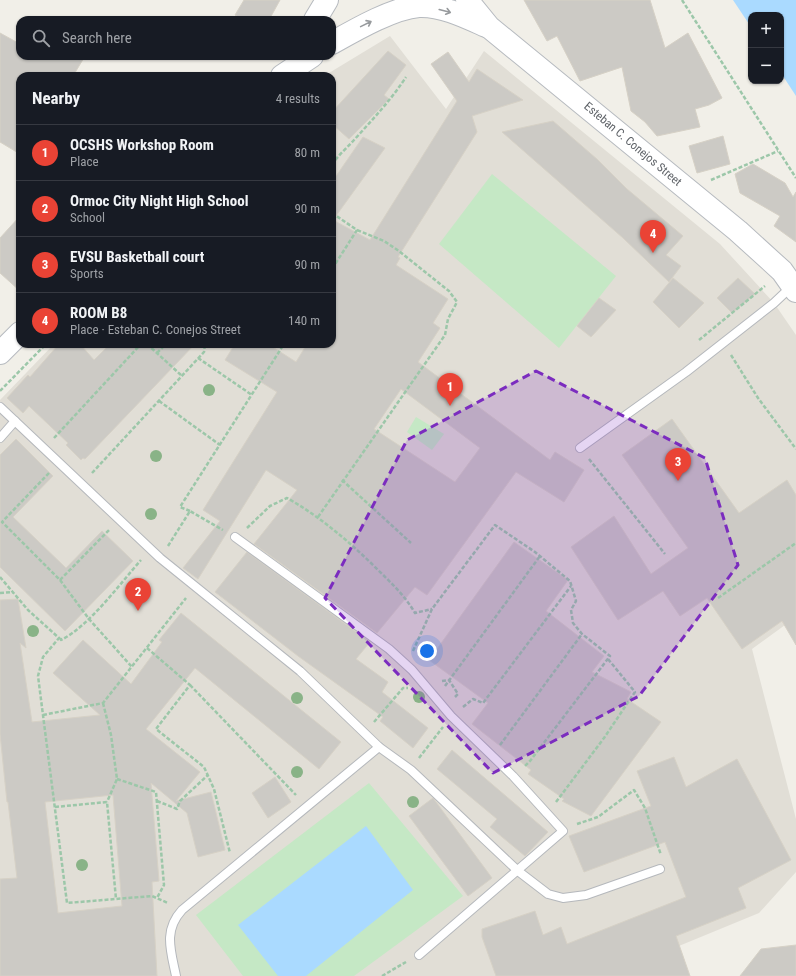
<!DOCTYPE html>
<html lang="en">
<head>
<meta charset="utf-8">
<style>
  :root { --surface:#171b24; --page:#242831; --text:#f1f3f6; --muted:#9ea1a6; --line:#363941; --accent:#ea4335 }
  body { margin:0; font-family:"Roboto Condensed",sans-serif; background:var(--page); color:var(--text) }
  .controls { position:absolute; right:12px; top:12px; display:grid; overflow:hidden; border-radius:8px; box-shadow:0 1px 3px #0004 }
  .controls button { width:36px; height:36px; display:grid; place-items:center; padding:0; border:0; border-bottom:1px solid var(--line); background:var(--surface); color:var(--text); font:20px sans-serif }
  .you { position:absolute; left:427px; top:651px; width:14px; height:14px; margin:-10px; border:3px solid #fff; border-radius:50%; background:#1a73e8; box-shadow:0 0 0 6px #1a73e833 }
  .badge { display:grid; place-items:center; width:26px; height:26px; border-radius:50%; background:var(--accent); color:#fff; font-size:13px; font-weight:700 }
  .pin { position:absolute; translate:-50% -33px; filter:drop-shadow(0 1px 2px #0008) }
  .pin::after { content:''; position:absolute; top:21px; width:14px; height:12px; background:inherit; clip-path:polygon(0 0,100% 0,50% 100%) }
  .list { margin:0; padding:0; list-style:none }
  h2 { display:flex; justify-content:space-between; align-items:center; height:52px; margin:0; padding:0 16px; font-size:17px }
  h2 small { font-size:13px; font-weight:400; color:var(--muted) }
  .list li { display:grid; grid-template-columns:26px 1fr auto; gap:12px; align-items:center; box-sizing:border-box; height:56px; padding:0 16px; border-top:1px solid var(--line) }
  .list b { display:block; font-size:15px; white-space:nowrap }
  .list p { margin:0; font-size:13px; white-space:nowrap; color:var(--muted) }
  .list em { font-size:13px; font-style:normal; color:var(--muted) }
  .icon { flex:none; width:22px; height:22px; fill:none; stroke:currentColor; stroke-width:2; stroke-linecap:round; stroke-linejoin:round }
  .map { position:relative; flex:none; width:796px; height:976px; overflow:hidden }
  .search { position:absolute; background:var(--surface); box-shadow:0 1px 3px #0004; left:16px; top:16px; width:320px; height:44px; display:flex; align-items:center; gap:10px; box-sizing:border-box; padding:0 14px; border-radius:12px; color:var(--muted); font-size:15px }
  .panel { position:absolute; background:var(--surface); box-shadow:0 1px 3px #0004; left:16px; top:72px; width:320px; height:276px; border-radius:12px }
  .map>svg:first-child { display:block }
</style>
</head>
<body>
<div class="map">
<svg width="796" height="976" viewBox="0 0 796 976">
  <rect width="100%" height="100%" fill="#f1efe8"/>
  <polygon fill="#e1ded6" points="390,36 446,109 484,51 720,244 774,303 796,335 796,617 752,649 796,819 796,872 759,913 606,976 0,976 0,400 54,344 332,344 332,76 324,76"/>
  <g fill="#c5e8c5">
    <polygon points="492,174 616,276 559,348 439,244"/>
    <polygon points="416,417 444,434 432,450 407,432"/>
    <polygon points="369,783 463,896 354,976 243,976 196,915"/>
  </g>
  <g fill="#aadaff">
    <polygon points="733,0 796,0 796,96 781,73 781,15 751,15 751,27"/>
    <polygon points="366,826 413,890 306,976 278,976 238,925"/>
  </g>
  <g fill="#cccac5" stroke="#d6d1c6" fill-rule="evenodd">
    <polygon points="244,0 280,0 269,20 244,20 235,15"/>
    <polygon points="524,0 650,0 665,48 688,33 722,98 709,105 695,109 700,127 657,136 645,122 631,111 622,67 580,81 557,36 547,41"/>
    <polygon points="0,33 20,44 20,56 85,56 73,76 20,76 20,154 0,142"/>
    <polygon points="388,51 406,65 384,95 389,99 349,139 332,124 332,112"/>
    <path d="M448 52 469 82 477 69 523 100 472 116 477 132 398 257 400 258 396 265 448 299 433 323 440 328 418 362 550 460 555 452 584 470 564 502 516 472 427 595 415 587 377 633 254 544 297 490 266 470 198 579 183 568 220 521 203 510 277 392 225 360 235 344H268L296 362 307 344H332V182L363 137 385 148 333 220 370 240 457 101 431 64ZM401 389 480 448 455 482 374 429Z"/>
    <polygon points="553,121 598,160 627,189 683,236 666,255 681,266 669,282 623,238 502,132"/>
    <polygon points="723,136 730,164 697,173 689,146"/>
    <polygon points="753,164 785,183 793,197 796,192 796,242 774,226 780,216 740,193 735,174"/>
    <polygon points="20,216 20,291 0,273 0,238"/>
    <polygon points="673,278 704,303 679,328 653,302"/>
    <polygon points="738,278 755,294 732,313 717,298"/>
    <polygon points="599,298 616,310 591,337 577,326"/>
    <polygon points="59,344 80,344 94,360 110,344 195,344 85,459 83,458 81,460 66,445 68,443 29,406 23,413 7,398 28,375 30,377"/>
    <polygon points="672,419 739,513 787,480 796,495 796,645 782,621 742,649 707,598 680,616 663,591 618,620 571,547 614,516 651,574 688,548 622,455"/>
    <polygon points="16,439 53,476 13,517 66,568 102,531 133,561 65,631 0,567 0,455"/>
    <polygon points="514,542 568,580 546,611 604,656 592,672 631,692 627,699 661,722 591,816 562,801 564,799 528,774 531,770 472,724 488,703 429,660"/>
    <polygon points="247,552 370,642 356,659 388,682 382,692 428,728 413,748 380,721 383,717 298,656 215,592"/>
    <path d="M18 599 26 648 20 643 32 722 100 715 53 673 83 640 131 684 162 642 159 640 181 613 341 742 319 769 195 668 146 729 200 772 176 801 211 792 225 850 198 857 187 813 151 783 159 881 152 882 157 976H0V879L17 878 8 802H7L0 734V600ZM113 795 122 906 58 913 45 802Z"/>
    <polygon points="452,750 548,832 525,856 490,827 497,819 437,769"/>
    <polygon points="674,757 686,787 737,759 791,860 738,888 746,908 676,936 690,976 496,976 482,937 482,929 535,911 543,935 561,927 567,944 686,897 665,842 584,872 569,836 651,806 637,771"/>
    <polygon points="275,777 291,802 268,818 252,793"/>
    <polygon points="433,798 492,878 468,896 409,816"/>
    <polygon points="796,945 796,976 740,976 761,949"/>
  </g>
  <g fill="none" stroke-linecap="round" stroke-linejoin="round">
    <defs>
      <g id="lane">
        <polyline points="0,407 160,558 300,671 379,747 411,770 518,871 548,894 563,898 586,895 660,869"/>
        <polyline points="0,438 15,421"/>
        <polyline points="580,448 686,372 774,303 792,286"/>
        <polyline points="235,537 389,649 412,670 451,716 513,776 563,831 419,955"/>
        <path d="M176 976C171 951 163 931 182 910L379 747"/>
      </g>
      <g id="secondary">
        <polyline points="467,0 489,27 738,231 782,271 796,291"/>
        <polyline points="315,20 327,0"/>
        <path d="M332 43C355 30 393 8 419 6 442 5 466 17 486 26"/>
        <polyline points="282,76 312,56"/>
        <polyline points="0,353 20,333"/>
      </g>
    </defs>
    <use href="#lane" stroke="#b5b8bc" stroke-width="10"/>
    <use href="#secondary" stroke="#b6babf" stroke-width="24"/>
    <g stroke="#9cc7a9" stroke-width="2.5" stroke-dasharray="4 2" stroke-linecap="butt">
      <polyline points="682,0 796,178"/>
      <path d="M332 165C338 155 347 148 354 140 373 119 391 100 406 77"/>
      <polyline points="711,180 778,151"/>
      <polyline points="332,213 357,230 332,269"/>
      <polyline points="699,340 765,286"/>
      <polyline points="147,344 182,376"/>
      <polyline points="157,353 166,344"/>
      <polyline points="731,355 758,398 796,449"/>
      <polyline points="198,358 252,395"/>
      <polyline points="0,391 46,344"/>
      <polyline points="159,401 220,445"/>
      <polyline points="54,438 141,344"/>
      <polyline points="589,459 665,554"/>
      <polyline points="49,473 2,522 60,580 89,619 132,667"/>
      <polyline points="92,473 204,352 205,344"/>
      <polyline points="342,480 411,543"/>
      <polyline points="190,511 180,507 284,344"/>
      <polyline points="318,517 445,335 448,319 457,302 449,291 399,251 384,241 357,230"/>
      <path d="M247 528 270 506 287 498C319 516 346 539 372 564 388 580 404 594 415 613L432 609"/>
      <polyline points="168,546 190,511 223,530"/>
      <polyline points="0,577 28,610 59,638 43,657 38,676 67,903 152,896 168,903"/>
      <polyline points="60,580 109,530"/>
      <polyline points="0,593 13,592"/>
      <polyline points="718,598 796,543"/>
      <path d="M60 638 61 640C89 626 119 585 141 560"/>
      <polyline points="147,648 190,685 156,729 204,767 214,789 230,853"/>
      <polyline points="413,651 432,609 495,525 535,552 570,581 576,601 571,610 573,623 582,634 610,656 530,761 524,767"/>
      <polyline points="442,681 449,680 458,694 455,697"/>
      <polyline points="190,685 296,795"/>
      <polyline points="445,686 540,556"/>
      <polyline points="103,703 111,735 117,779 107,802"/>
      <polyline points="463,707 473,699 483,703 571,586"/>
      <polyline points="43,715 103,703 186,598"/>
      <polyline points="374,722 403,688 408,688"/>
      <polyline points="500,745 582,634"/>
      <polyline points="419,758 443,727"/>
      <polyline points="117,779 156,792 164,885 157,898"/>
      <polyline points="157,801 177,809 180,801 208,775"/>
      <polyline points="556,802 604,738 635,692 608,659"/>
      <polyline points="55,807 107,802 116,899"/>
      <polyline points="577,824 598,817 634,790 645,808 661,855"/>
      <polyline points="382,976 406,962"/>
    </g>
    <use href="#lane" stroke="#fff" stroke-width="8"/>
    <use href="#secondary" stroke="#fff" stroke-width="22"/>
  </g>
  <g fill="#89b387">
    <circle cx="209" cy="390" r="6"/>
    <circle cx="156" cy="456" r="6"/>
    <circle cx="151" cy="514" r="6"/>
    <circle cx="33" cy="631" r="6"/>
    <circle cx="419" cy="697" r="6"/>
    <circle cx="297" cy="698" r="6"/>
    <circle cx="297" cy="772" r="6"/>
    <circle cx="413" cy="802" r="6"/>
    <circle cx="82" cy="865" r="6"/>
  </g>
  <defs><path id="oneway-shaft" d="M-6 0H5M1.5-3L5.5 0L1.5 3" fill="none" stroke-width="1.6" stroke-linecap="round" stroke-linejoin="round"/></defs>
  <g stroke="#979a9d">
    <use href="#oneway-shaft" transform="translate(445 11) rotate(15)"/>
    <use href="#oneway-shaft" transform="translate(366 24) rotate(-26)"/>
  </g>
  <path fill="#7b2cbf" fill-opacity="0.2" stroke="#7b2cbf" stroke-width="3" stroke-dasharray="8 5" stroke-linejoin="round" d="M536 371 705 458 738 565 639 696 493 773 325 598 407 440Z"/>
  <g text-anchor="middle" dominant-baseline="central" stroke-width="3" stroke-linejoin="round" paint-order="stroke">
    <g font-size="12" fill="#5f6368" stroke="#fff">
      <text transform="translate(633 144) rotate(40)">Esteban C. Conejos Street</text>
    </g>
  </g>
</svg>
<div class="controls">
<button>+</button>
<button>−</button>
</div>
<div class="you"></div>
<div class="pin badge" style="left:450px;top:406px">1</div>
<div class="pin badge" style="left:138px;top:611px">2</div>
<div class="pin badge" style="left:678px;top:481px">3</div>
<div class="pin badge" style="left:653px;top:253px">4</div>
<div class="search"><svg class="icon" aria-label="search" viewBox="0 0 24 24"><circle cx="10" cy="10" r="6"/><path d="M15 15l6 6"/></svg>Search here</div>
<section class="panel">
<h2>Nearby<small>4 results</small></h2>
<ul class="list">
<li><span class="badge">1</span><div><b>OCSHS Workshop Room</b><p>Place</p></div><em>80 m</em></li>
<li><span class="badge">2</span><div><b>Ormoc City Night High School</b><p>School</p></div><em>90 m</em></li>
<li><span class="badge">3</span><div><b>EVSU Basketball court</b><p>Sports</p></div><em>90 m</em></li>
<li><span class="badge">4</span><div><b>ROOM B8</b><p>Place · Esteban C. Conejos Street</p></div><em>140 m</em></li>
</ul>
</section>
</div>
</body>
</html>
